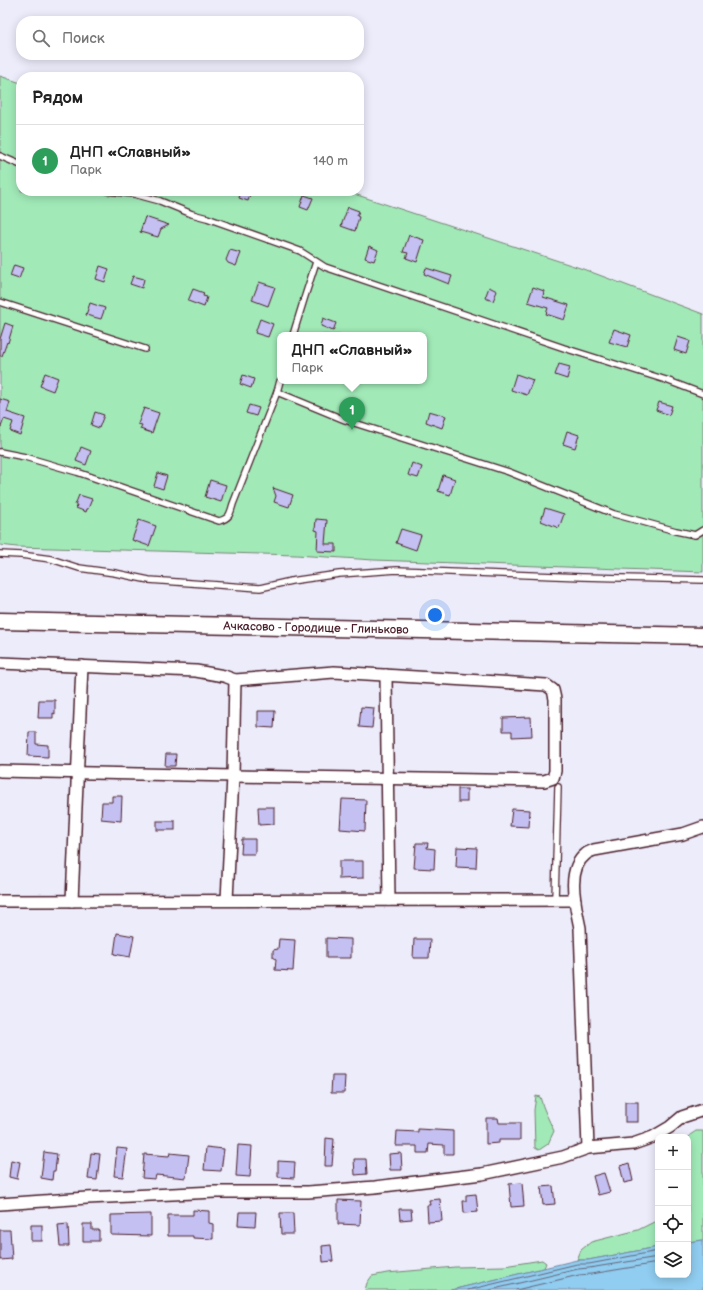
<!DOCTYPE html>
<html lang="ru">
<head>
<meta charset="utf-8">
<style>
  :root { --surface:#fff; --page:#f2f2f2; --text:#222; --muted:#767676; --line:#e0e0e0; --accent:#ea580c }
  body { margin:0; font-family:"Balsamiq Sans",sans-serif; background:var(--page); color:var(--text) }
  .controls { position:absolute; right:12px; bottom:12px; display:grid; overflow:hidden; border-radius:8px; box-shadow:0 2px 10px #0003 }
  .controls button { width:36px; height:36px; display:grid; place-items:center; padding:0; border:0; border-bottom:1px solid var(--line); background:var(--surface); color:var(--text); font:20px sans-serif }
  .you { position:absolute; left:435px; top:615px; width:14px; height:14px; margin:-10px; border:3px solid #fff; border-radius:50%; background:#1a73e8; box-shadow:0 0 0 6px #1a73e833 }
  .badge { display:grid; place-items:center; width:26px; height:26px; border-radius:50%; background:var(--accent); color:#fff; font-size:13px; font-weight:700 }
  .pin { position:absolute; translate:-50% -33px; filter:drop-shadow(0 1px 2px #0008) }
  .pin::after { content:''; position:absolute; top:21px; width:14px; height:12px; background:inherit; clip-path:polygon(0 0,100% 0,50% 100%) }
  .popup { position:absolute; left:277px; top:332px; width:150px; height:52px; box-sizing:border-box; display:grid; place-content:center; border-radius:8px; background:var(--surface); filter:drop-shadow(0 1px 3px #0005); font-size:13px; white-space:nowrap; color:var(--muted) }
  .popup b { font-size:15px; color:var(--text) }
  .popup::after { content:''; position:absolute; left:50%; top:100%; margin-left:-8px; border:8px solid transparent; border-top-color:var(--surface) }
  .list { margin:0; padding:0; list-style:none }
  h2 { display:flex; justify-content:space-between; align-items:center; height:52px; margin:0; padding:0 16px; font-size:17px }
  h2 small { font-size:13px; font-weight:400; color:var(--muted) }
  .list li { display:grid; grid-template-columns:26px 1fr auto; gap:12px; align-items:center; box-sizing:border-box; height:72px; padding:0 16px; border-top:1px solid var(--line) }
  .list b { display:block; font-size:15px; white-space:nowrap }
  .list p { margin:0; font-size:13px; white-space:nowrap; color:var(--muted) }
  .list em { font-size:13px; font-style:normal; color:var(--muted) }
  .icon { flex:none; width:22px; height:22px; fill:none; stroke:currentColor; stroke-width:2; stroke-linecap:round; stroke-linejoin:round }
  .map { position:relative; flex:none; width:703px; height:1290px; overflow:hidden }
  .search { position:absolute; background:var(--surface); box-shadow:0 2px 10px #0003; left:16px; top:16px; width:348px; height:44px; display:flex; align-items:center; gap:10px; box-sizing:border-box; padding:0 14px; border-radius:16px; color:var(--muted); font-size:15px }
  .panel { position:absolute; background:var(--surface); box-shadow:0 2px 10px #0003; left:16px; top:72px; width:348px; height:124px; border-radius:16px }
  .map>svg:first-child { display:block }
</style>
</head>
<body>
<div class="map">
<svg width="703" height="1290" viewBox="0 0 703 1290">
  <rect width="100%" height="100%" fill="#edecfb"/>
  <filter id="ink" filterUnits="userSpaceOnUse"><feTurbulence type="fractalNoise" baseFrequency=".025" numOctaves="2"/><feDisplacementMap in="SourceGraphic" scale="8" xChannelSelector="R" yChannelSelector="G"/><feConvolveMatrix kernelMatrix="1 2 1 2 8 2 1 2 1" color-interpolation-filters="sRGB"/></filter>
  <g filter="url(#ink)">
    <g fill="#a1eab8" stroke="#768472" fill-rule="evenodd">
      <path d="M0 76 21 83V191H345L583 269 703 314V572L374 560 296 555 17 547 0 545ZM280 335H424V381H280Z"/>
      <path d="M536 1096 540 1097C543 1109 549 1120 554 1131L548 1144 539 1150 535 1148 534 1110Z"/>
      <polygon points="696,1131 703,1131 703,1240 688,1242 688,1139 690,1135"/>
      <polygon points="658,1220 658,1247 588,1260 577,1260 581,1250 591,1242 638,1230"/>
      <polygon points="542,1260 546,1263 544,1268 451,1290 365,1290 367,1283 372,1276 387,1273 455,1267 504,1266"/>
    </g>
    <polygon fill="#90cdf0" stroke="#7487a1" points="703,1240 703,1290 451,1290 577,1260 588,1260 658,1247 658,1275 688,1275 688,1242"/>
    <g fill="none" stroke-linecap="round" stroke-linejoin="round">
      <g stroke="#66657a" stroke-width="1">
        <polyline points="468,1290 577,1264 589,1264 658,1251"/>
        <polyline points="490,1290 578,1269 589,1268 658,1257"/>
        <polyline points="516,1290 579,1275 591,1274 658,1263"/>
      </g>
    </g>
    <g fill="#c4c0f2" stroke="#4a1f2b">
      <polygon points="241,191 251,191 248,201 239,198"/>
      <polygon points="304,195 313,198 308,210 300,207"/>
      <polygon points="348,207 359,211 357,216 359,217 355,231 341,226"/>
      <polygon points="145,217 169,225 161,229 158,237 140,232"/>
      <polygon points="409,235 424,240 417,262 406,258 408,253 403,252"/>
      <polygon points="369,246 378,250 374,261 365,258"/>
      <polygon points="230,250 241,253 236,266 228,263 226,260"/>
      <polygon points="14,265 23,268 19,279 10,276"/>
      <polygon points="100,266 109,269 105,282 96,279"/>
      <polygon points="426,268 452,276 449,284 424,274"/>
      <polygon points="133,276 144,279 142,288 130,284"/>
      <polygon points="259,282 275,287 268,306 252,300"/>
      <polygon points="489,287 497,291 493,301 485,298"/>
      <polygon points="533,287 544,291 543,297 569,305 564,320 546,314 548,308 528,302"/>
      <polygon points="193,289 204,293 203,296 207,297 204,307 188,301"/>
      <polygon points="90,303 105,308 101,319 86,315"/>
      <polygon points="323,318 336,323 333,331 321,326"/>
      <polygon points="260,319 273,324 268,337 255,333"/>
      <polygon points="5,323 13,326 8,343 7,342 2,356 0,356 0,339"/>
      <polygon points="614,329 631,335 627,347 609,342"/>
      <polygon points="678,337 690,341 686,354 674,350"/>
      <polygon points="559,364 570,367 567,379 555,375"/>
      <polygon points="45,373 58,378 53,391 40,386"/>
      <polygon points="516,374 533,380 527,395 511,390"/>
      <polygon points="243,375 254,379 251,388 240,384"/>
      <polygon points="0,399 10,402 7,412 25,418 20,435 10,431 13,422 4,419 1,427 0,427"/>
      <polygon points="659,402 672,406 669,415 656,410"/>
      <polygon points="249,405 259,408 256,416 246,413"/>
      <polygon points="144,408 159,413 152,433 140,429 142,425 138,424"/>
      <polygon points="429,411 446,416 442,428 426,422"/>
      <polygon points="95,412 104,415 99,428 91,425"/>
      <polygon points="567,431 579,435 575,448 563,444"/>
      <polygon points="81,447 91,451 86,465 76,461"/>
      <polygon points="412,463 422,467 418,478 408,475"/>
      <polygon points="158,473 167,476 163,489 154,486"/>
      <polygon points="443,475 455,479 450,495 438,491"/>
      <polygon points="210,480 226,485 221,502 205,497"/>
      <polygon points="273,488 293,495 289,507 274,502 276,496"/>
      <polygon points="79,495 92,499 88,509 87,509 86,512 76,508 77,505 75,505"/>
      <polygon points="545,508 564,514 559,528 541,521"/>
      <polygon points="316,519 327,520 325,544 336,544 336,552 317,551 318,531 315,530"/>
      <polygon points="139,520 156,526 149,546 132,540"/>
      <polygon points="401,529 421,535 416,550 396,543"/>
      <polygon points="39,700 55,700 55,714 53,713 53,718 38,718"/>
      <polygon points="361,707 374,708 372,728 359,727"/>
      <polygon points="258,711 275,711 274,728 258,727"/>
      <polygon points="531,717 532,736 512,737 512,731 503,731 503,718"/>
      <polygon points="29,732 36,732 36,744 48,745 48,757 28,756"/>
      <polygon points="166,754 176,754 175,766 165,766"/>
      <rect x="458" y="789" width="9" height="13"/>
      <polygon points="112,796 122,796 121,821 101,819 102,802 112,802"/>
      <polygon points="342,799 366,800 365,831 340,829"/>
      <polygon points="258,807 274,807 274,824 259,825"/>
      <polygon points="512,809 530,810 529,827 510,826"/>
      <rect x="157" y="821" width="18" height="9"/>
      <polygon points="242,839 255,839 255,854 241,854"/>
      <polygon points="416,843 428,843 427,848 435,849 434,869 414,868"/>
      <polygon points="457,847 477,848 476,868 456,867"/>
      <polygon points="339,861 363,861 363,878 339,879"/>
      <polygon points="117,933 134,936 130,957 114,954"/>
      <polygon points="326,938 351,939 351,958 326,958"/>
      <polygon points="279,939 295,940 293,971 275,970 276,959 273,957 273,950 278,949"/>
      <polygon points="414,939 430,939 429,958 413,958"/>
      <polygon points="332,1076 345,1076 344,1093 331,1093"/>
      <rect x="625" y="1102" width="13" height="20"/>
      <polygon points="486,1118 498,1118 499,1123 520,1123 520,1140 499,1140 499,1143 486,1144"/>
      <polygon points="418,1129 453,1131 453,1154 444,1154 444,1145 429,1144 428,1153 417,1153 417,1146 396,1146 397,1131 418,1132"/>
      <polygon points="326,1138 334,1139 332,1166 325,1166"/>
      <polygon points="238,1145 252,1146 250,1177 236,1176"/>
      <polygon points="206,1147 224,1149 221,1171 204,1170"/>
      <polygon points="117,1148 127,1149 123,1177 114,1176"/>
      <polygon points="44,1152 57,1154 55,1171 53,1171 52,1180 41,1178"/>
      <polygon points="91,1153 100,1154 97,1180 88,1179"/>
      <polygon points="170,1153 189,1155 186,1178 156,1175 155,1179 142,1178 144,1154 169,1156"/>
      <polygon points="401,1153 402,1170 390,1170 389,1154"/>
      <polygon points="354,1159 366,1159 367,1174 355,1175"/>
      <polygon points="11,1160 20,1162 17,1179 9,1177"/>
      <polygon points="278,1161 295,1162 294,1178 278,1177"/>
      <polygon points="629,1163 633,1181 624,1183 620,1166"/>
      <polygon points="604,1173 610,1192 598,1195 593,1176"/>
      <polygon points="522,1183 524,1206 511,1207 509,1184"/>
      <polygon points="553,1186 555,1204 543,1205 541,1187"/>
      <polygon points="476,1194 478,1212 464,1213 463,1201 466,1201 466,1195"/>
      <polygon points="440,1199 442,1221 428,1222 427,1205 430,1205 429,1200"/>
      <polygon points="338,1200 361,1201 360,1225 338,1224"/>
      <polygon points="399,1209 411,1209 412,1219 400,1220"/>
      <polygon points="193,1210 209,1211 209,1223 213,1224 213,1239 193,1238 193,1236 168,1236 168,1215 193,1215"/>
      <polygon points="239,1212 256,1212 255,1226 238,1225"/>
      <polygon points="280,1213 293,1213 294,1234 281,1234"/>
      <polygon points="151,1214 151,1236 111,1235 111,1215"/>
      <polygon points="68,1224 69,1246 60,1246 58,1225"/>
      <polygon points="83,1224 92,1224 92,1230 99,1230 99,1241 83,1241"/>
      <rect x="31" y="1225" width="11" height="16"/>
      <polygon points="0,1230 10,1230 12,1259 0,1260"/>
      <polygon points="331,1245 333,1261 323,1262 322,1246"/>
    </g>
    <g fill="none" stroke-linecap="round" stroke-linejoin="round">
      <defs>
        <g id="lane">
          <polyline points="0,156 21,165"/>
          <polyline points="107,191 134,194 160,201 192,214 207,218 289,247 300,251 325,267 564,348 666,380 703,394"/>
          <polyline points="0,302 145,349"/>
          <polyline points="293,335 305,296 316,262"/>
          <polyline points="277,392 345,420 509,472 614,514 676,531 695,535 703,530"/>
          <path d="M0 452 25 457 77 472 219 521C230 518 230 514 233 504L277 392 280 381"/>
          <polyline points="0,554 21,555 51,559 79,568 115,573 149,580 260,588 291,581 339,574 397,570 582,577 703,580"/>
          <polyline points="555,900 558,787"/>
        </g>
        <g id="street">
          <polyline points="0,663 196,671 224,676 235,680 334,672 546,685 553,690 555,699 555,771 553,778 544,781 233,776 0,771"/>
          <polyline points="386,675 389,900"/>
          <polyline points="227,900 233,776 235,680"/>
          <polyline points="0,901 575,900"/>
          <polyline points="72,901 82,666"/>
          <path d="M588 1148 580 928C576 907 565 870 586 854 588 852 592 851 594 850L683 834 703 827"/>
          <polyline points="0,1204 87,1198 215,1192 308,1192 375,1187 482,1174 563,1157 588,1148 633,1144 653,1137 670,1127 682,1117 703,1110"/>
        </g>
        <g id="secondary">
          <path id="s1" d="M0 621 703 636"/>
        </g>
      </defs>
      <use href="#lane" stroke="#4a1f2b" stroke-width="8"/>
      <use href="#street" stroke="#4a1f2b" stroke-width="14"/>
      <use href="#secondary" stroke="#4a1f2b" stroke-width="19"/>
      <use href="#lane" stroke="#fff" stroke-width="5.5"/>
      <use href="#street" stroke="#fff" stroke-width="11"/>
      <use href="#secondary" stroke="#fff" stroke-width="16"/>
    </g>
  </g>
  <g text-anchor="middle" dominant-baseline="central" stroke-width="3" stroke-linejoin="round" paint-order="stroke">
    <g font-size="12" fill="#4a1f2b" stroke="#fff">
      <text stroke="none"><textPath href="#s1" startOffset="316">Ачкасово - Городище - Глиньково</textPath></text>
    </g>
  </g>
</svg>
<div class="controls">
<button>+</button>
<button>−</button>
<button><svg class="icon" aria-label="locate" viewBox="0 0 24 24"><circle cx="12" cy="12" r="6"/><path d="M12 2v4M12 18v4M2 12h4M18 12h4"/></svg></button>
<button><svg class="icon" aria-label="layers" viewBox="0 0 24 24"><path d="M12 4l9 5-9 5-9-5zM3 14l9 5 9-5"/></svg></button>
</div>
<div class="you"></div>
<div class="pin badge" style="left:352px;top:430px;background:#2e9e5b">1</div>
<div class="popup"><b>ДНП «Славный»</b>Парк</div>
<div class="search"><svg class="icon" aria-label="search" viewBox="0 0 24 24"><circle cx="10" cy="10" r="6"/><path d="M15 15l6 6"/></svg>Поиск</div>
<section class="panel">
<h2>Рядом<small></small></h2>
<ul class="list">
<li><span class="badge" style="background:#2e9e5b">1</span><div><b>ДНП «Славный»</b><p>Парк</p></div><em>140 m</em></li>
</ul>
</section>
</div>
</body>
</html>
